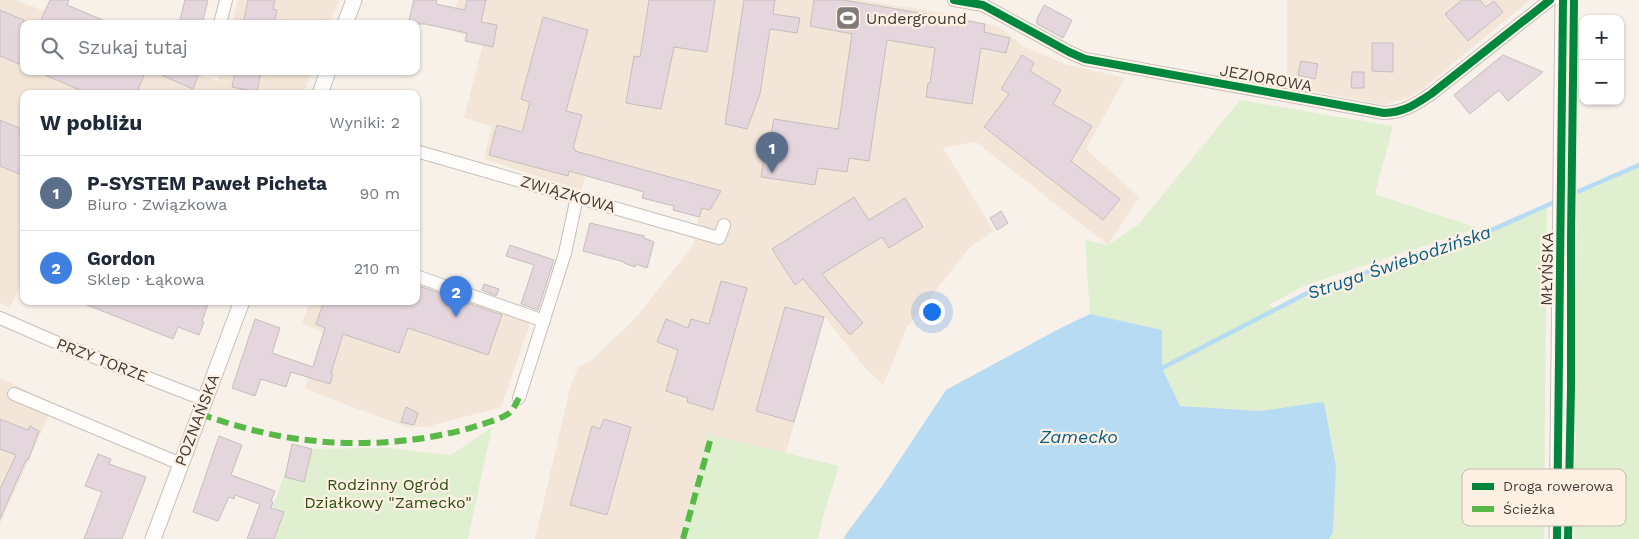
<!DOCTYPE html>
<html lang="pl">
<head>
<meta charset="utf-8">
<style>
  :root { --surface:#fff; --page:#f6f6f7; --text:#1f2937; --muted:#747a83; --line:#e0e1e3; --accent:#111827 }
  body { margin:0; font-family:"Work Sans",sans-serif; background:var(--page); color:var(--text) }
  .controls { position:absolute; right:15px; top:15px; display:grid; overflow:hidden; border-radius:10px; box-shadow:0 1px 4px #0004 }
  .controls button { width:45px; height:45px; display:grid; place-items:center; padding:0; border:0; border-bottom:1px solid var(--line); background:var(--surface); color:var(--text); font:25px sans-serif }
  .you { position:absolute; left:931px; top:311px; width:18px; height:18px; margin:-12px; border:4px solid #fff; border-radius:50%; background:#1a73e8; box-shadow:0 0 0 8px #1a73e833 }
  .badge { display:grid; place-items:center; width:32px; height:32px; border-radius:50%; background:var(--accent); color:#fff; font-size:16px; font-weight:700 }
  .pin { position:absolute; translate:-50% -41px; filter:drop-shadow(0 1px 2px #0008) }
  .pin::after { content:''; position:absolute; top:26px; width:18px; height:15px; background:inherit; clip-path:polygon(0 0,100% 0,50% 100%) }
  .list { margin:0; padding:0; list-style:none }
  h2 { display:flex; justify-content:space-between; align-items:center; height:65px; margin:0; padding:0 20px; font-size:21px }
  h2 small { font-size:16px; font-weight:400; color:var(--muted) }
  .list li { display:grid; grid-template-columns:32px 1fr auto; gap:15px; align-items:center; box-sizing:border-box; height:75px; padding:0 20px; border-top:1px solid var(--line) }
  .list b { display:block; font-size:19px; white-space:nowrap }
  .list p { margin:0; font-size:16px; white-space:nowrap; color:var(--muted) }
  .list em { font-size:16px; font-style:normal; color:var(--muted) }
  .icon { flex:none; width:28px; height:28px; fill:none; stroke:currentColor; stroke-width:2; stroke-linecap:round; stroke-linejoin:round }
  .map { position:relative; flex:none; width:1639px; height:539px; overflow:hidden }
  .search { position:absolute; background:var(--surface); box-shadow:0 1px 4px #0004; left:20px; top:20px; width:400px; height:55px; display:flex; align-items:center; gap:12px; box-sizing:border-box; padding:0 18px; border-radius:10px; color:var(--muted); font-size:19px }
  .panel { position:absolute; background:var(--surface); box-shadow:0 1px 4px #0004; left:20px; top:90px; width:400px; height:215px; border-radius:10px }
  .map>svg:first-child { display:block }
</style>
</head>
<body>
<div class="map">
<svg width="1639" height="539" viewBox="0 0 1639 539">
  <rect width="100%" height="100%" fill="#f8f1ea"/>
  <g fill="#f3e6d9">
    <polygon points="0,0 17,0 74,24 24,24 24,71 187,71 218,81 221,71 312,71 303,94 24,94 24,276 10,308 0,303"/>
    <polygon points="238,0 339,0 330,24 232,24"/>
    <polygon points="458,0 861,0 950,14 999,27 1023,46 1065,64 1125,78 1086,149 1139,197 1108,245 976,142 943,148 994,231 970,247 907,327 883,385 863,366 824,316 786,453 707,435 679,539 535,539 570,388 578,367 592,360 636,317 664,282 693,245 699,217 673,210 674,206 642,198 644,192 586,175 581,190 484,159 492,126 464,118 484,40 450,31"/>
    <polygon points="1287,0 1530,0 1424,88 1408,98 1384,105 1287,86"/>
    <polygon points="416,281 531,321 501,407 426,427 407,427 355,408 305,388 323,332 302,324 310,301 416,301"/>
    <polygon points="0,378 52,402 47,420 0,524"/>
  </g>
  <g fill="#e1efd1">
    <polygon points="1240,100 1393,126 1375,194 1478,228 1306,285 1269,305 1275,309 1315,289 1478,236 1547,206 1544,539 1329,539 1333,532 1261,411 1179,406 1162,368 1162,330 1090,314 1085,240 1108,245 1139,224"/>
    <polygon points="1639,163 1639,539 1574,539 1577,192 1622,173"/>
    <polygon points="492,427 468,539 262,539 293,449 388,448 451,455"/>
    <polygon points="707,434 839,466 823,517 818,539 679,539"/>
  </g>
  <polygon fill="#b7dbf2" points="1090,314 1162,330 1162,368 1180,406 1261,411 1321,402 1324,403 1336,467 1333,532 1329,539 844,539 846,534 883,485 946,390 1057,330"/>
  <g fill="none" stroke-linecap="round" stroke-linejoin="round">
    <g stroke="#b7dbf2" stroke-width="4.5">
      <polyline points="1577,192 1639,165"/>
      <polyline points="1162,368 1315,289 1478,236 1557,201"/>
    </g>
  </g>
  <g fill="#e4d6dc" stroke="#c4bfbd">
    <polygon points="50,0 69,0 67,5 112,24 39,24"/>
    <polygon points="185,0 208,0 202,24 179,24"/>
    <polygon points="248,0 275,0 273,9 277,10 274,24 243,24"/>
    <polygon points="414,0 437,0 436,4 465,10 467,0 486,0 481,22 497,25 493,47 465,41 467,33 425,24 408,24"/>
    <polygon points="649,0 715,0 707,52 674,47 661,109 626,103 634,56 640,57"/>
    <polygon points="744,0 775,0 773,14 800,18 797,33 770,29 760,94 747,129 725,124"/>
    <polygon points="814,0 843,0 985,24 984,32 1010,38 1006,53 981,48 972,104 926,97 928,83 930,83 935,48 887,40 869,161 849,158 847,172 818,168 815,185 761,177 765,151 768,151 774,119 838,129 852,34 810,26"/>
    <polygon points="1462,0 1480,0 1486,7 1494,1 1503,12 1468,41 1445,14"/>
    <polygon points="1044,5 1072,20 1063,38 1037,24 1037,19"/>
    <polygon points="0,10 24,20 24,66 0,56"/>
    <polygon points="543,17 588,30 566,111 582,115 573,148 575,149 575,151 721,191 710,210 702,208 699,217 673,210 674,206 642,198 644,192 569,171 568,176 489,155 497,125 522,132 530,102 521,99"/>
    <polygon points="1372,43 1393,43 1393,72 1372,71"/>
    <polygon points="1022,55 1034,63 1030,71 1061,90 1053,104 1092,126 1071,161 1120,199 1103,220 984,127 1009,94 1001,89"/>
    <polygon points="1503,55 1543,72 1508,101 1499,90 1470,114 1454,95"/>
    <polygon points="1301,61 1318,64 1315,79 1298,75"/>
    <polygon points="36,71 146,71 136,94 89,94"/>
    <polygon points="152,71 187,71 198,76 193,89"/>
    <polygon points="235,71 261,71 257,92 232,87"/>
    <polygon points="1352,72 1364,72 1364,88 1351,88"/>
    <polygon points="0,120 24,130 24,176 0,166"/>
    <polygon points="854,197 869,220 905,198 923,227 889,248 882,237 822,274 863,323 850,335 803,279 795,285 772,249"/>
    <polygon points="1001,211 1008,223 997,230 990,218"/>
    <polygon points="590,223 644,236 644,238 654,242 647,268 636,264 635,267 624,263 624,262 583,251"/>
    <polygon points="510,245 554,260 538,310 521,304 534,265 506,256"/>
    <polygon points="721,281 747,288 713,410 687,402 688,398 666,391 678,350 657,342 666,319 688,328 691,319 709,324"/>
    <polygon points="484,284 499,289 496,296 482,290"/>
    <polygon points="422,287 502,315 488,355 408,328 399,353 343,334 331,373 333,374 330,384 291,372 286,387 261,379 255,396 232,388 255,319 280,328 272,353 313,367 325,328 316,324 324,301 416,301 416,289"/>
    <polygon points="77,301 209,301 202,321 204,322 199,335 178,327 173,339"/>
    <polygon points="785,307 824,317 794,422 756,411"/>
    <polygon points="406,407 418,413 414,425 401,422"/>
    <polygon points="0,419 28,430 30,426 39,431 28,460 26,460 0,519 0,489 16,455 0,449"/>
    <polygon points="604,419 631,427 607,515 570,505 592,426 600,429"/>
    <polygon points="219,436 242,445 231,475 275,491 271,501 273,502 271,508 284,512 274,539 247,539 260,504 235,495 234,499 229,497 218,521 193,512"/>
    <polygon points="292,444 312,449 304,482 285,477"/>
    <polygon points="98,454 111,459 109,464 146,477 122,539 84,539 102,492 85,486"/>
  </g>
  <g fill="none" stroke-linecap="round" stroke-linejoin="round">
    <defs>
      <g id="minor">
        <path d="M954 0 983 5 1069 52 1085 59 1384 113C1405 112 1414 105 1431 94L1550 0"/>
        <polyline points="220,24 226,0"/>
        <polyline points="416,151 719,238 724,225"/>
        <polyline points="416,276 544,321"/>
        <polyline points="0,318 53,341 205,400"/>
        <polyline points="14,394 181,464"/>
        <polyline points="519,398 565,253 577,197"/>
      </g>
      <g id="tertiary">
        <polyline points="345,24 354,0"/>
        <polyline points="320,94 328,71"/>
        <polyline points="153,539 242,301"/>
        <polyline points="1557,539 1563,0"/>
      </g>
    </defs>
    <use href="#minor" stroke="#c5c0ba" stroke-width="14"/>
    <use href="#tertiary" stroke="#c5c0ba" stroke-width="17"/>
    <use href="#minor" stroke="#fefdfc" stroke-width="12"/>
    <use href="#tertiary" stroke="#fefdfc" stroke-width="15"/>
    <g stroke="#58b947" stroke-width="6" stroke-dasharray="12 6" stroke-linecap="butt">
      <path d="M200 414C235 426 270 436 307 440 362 447 427 442 480 425 489 422 500 419 508 414 513 411 516 403 519 398"/>
      <polyline points="683,539 710,441"/>
    </g>
    <defs>
      <g id="cycleway">
        <path d="M954 0 983 5 1069 52 1085 59 1384 113C1405 112 1414 105 1431 94L1550 0"/>
        <polyline points="1557,539 1563,0"/>
        <polyline points="1568,539 1571,389 1571,238 1574,0"/>
      </g>
    </defs>
    <use href="#cycleway" stroke="#fef1e4" stroke-width="11"/>
    <use href="#cycleway" stroke="#00873e" stroke-width="8"/>
  </g>
  <defs>
    <symbol id="stadium-square" viewBox="-11 -11 22 22"><rect x="-9" y="-9" width="18" height="18" rx="4" fill="#807b75" stroke="#fef1e4"/><path d="M0-5a6.5 5 0 1 0 0 10a6.5 5 0 1 0 0-10ZM-3.5-1.8h7v3.6h-7Z" fill="#fff"/></symbol>
  </defs>
  <g fill-rule="evenodd">
    <use href="#stadium-square" x="834" y="4" width="28" height="28"/>
  </g>
  <g text-anchor="middle" dominant-baseline="central" stroke-width="4.5" stroke-linejoin="round" paint-order="stroke">
    <g font-size="16" fill="#403b36" stroke="#fef1e4" text-anchor="start">
      <text x="866" y="18">Underground</text>
    </g>
    <g font-size="16" fill="#403b36" stroke="#fef1e4">
      <text transform="translate(1266 78) rotate(10)">JEZIOROWA</text>
      <text transform="translate(568 194) rotate(16)">ZWIĄZKOWA</text>
      <text transform="translate(1547 269) rotate(-89)">MŁYŃSKA</text>
      <text transform="translate(102 360) rotate(21)">PRZY TORZE</text>
      <text transform="translate(197 420) rotate(-69)">POZNAŃSKA</text>
    </g>
    <g font-size="16" fill="#2c5112" stroke="#fef1e4">
      <text x="388" y="484">Rodzinny Ogród<tspan x="388" dy="18">Działkowy "Zamecko"</tspan></text>
    </g>
    <g font-size="18" font-style="italic" fill="#045e88" stroke="#fef1e4">
      <text transform="translate(1399 262) rotate(-19)">Struga Świebodzińska</text>
      <text x="1079" y="436">Zamecko</text>
    </g>
  </g>
  <rect x="1462" y="469" width="164" height="57" rx="8" fill="#fef1e4" stroke="#c5bab0" stroke-width="1"/>
  <rect x="1472" y="483" width="22" height="7" fill="#00873e"/>
  <rect x="1472" y="506" width="22" height="6" fill="#58b947"/>
  <g font-size="14" fill="#403b36">
    <text x="1503" y="491">Droga rowerowa</text>
    <text x="1503" y="514">Ścieżka</text>
  </g>
</svg>
<div class="controls">
<button>+</button>
<button>−</button>
</div>
<div class="you"></div>
<div class="pin badge" style="left:772px;top:173px;background:#5c6f8a">1</div>
<div class="pin badge" style="left:456px;top:317px;background:#3f7fe0">2</div>
<div class="search"><svg class="icon" aria-label="search" viewBox="0 0 24 24"><circle cx="10" cy="10" r="6"/><path d="M15 15l6 6"/></svg>Szukaj tutaj</div>
<section class="panel">
<h2>W pobliżu<small>Wyniki: 2</small></h2>
<ul class="list">
<li><span class="badge" style="background:#5c6f8a">1</span><div><b>P-SYSTEM Paweł Picheta</b><p>Biuro · Związkowa</p></div><em>90 m</em></li>
<li><span class="badge" style="background:#3f7fe0">2</span><div><b>Gordon</b><p>Sklep · Łąkowa</p></div><em>210 m</em></li>
</ul>
</section>
</div>
</body>
</html>
